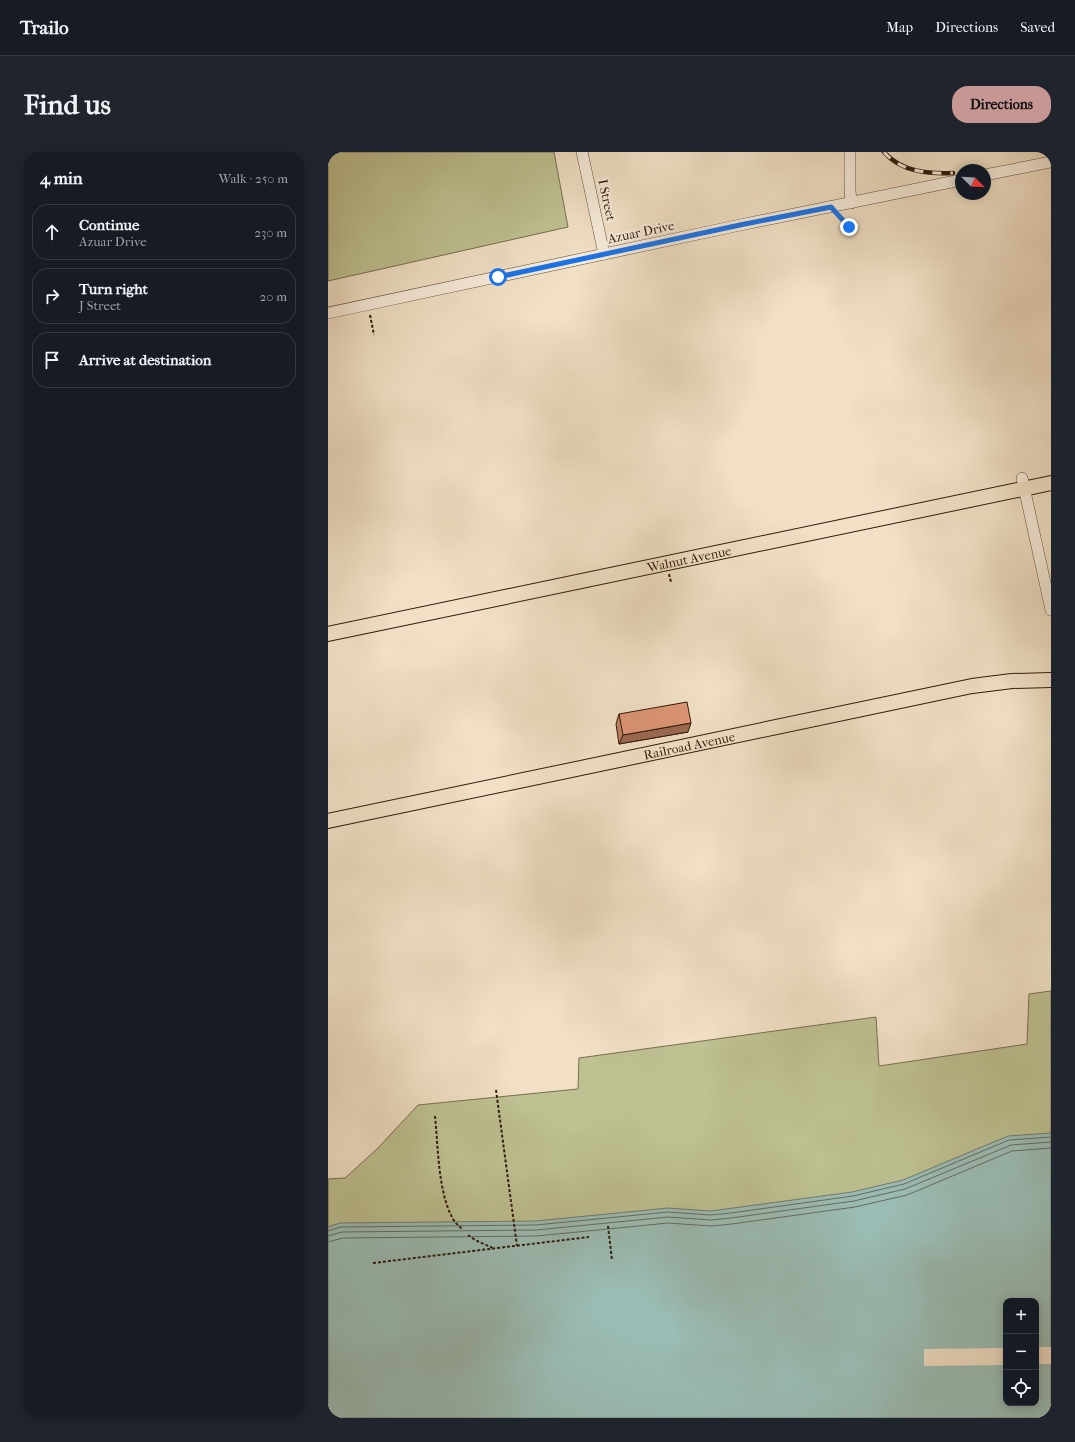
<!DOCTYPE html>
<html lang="en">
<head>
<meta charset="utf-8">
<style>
  :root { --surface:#171b24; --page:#20242c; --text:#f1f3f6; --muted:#9ea1a6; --line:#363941; --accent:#c59692 }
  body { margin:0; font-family:"IM FELL French Canon",serif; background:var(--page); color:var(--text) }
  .controls { position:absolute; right:12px; bottom:12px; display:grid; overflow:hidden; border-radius:8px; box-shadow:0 2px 10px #0003 }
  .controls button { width:36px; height:36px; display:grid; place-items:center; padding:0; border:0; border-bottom:1px solid var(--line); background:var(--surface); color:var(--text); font:20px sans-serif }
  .compass { position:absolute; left:627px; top:12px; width:36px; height:36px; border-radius:50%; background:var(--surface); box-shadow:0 2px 10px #0003; rotate:114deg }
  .stop { position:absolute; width:12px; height:12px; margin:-9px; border:3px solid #1a73e8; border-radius:50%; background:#fff }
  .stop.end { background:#1a73e8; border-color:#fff; box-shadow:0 1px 4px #0008 }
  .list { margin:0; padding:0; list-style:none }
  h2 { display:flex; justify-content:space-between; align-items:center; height:52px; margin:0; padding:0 16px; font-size:17px }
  h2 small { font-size:13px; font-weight:400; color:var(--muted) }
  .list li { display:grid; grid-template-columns:26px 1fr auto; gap:12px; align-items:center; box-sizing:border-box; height:56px; margin:0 8px 8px; padding:0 8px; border:1px solid var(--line); border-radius:16px }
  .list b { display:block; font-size:15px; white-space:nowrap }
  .list p { margin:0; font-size:13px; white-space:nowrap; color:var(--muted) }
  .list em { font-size:13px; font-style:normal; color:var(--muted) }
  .icon { flex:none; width:22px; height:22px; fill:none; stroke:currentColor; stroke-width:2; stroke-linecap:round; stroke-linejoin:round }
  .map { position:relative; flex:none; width:723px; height:1266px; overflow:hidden; border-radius:16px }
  header { display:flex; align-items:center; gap:24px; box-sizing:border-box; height:56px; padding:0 20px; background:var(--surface); border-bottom:1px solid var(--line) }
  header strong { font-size:19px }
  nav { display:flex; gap:22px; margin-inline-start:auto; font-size:14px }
  .intro { display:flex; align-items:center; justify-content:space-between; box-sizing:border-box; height:96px; padding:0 24px }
  h1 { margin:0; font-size:28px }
  .button { padding:10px 18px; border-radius:16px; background:var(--accent); color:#111; font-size:14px; font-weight:700 }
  main { display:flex; gap:24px; padding:0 24px }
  aside { flex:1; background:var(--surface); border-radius:16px; box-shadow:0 2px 10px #0003 }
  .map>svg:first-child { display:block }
</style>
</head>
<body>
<header>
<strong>Trailo</strong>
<nav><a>Map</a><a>Directions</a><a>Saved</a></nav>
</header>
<div class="intro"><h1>Find us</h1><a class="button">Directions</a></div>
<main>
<aside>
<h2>4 min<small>Walk · 250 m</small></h2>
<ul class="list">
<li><svg class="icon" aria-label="ahead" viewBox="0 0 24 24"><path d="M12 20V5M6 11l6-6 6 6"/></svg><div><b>Continue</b><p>Azuar Drive</p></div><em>230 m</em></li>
<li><svg class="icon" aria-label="right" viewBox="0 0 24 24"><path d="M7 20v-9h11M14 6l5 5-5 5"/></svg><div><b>Turn right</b><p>J Street</p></div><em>20 m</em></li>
<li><svg class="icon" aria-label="arrive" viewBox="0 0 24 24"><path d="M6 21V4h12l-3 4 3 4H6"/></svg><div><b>Arrive at destination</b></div></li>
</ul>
</aside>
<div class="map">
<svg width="723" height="1266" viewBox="0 0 723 1266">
  <rect width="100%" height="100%" fill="#f1e0c6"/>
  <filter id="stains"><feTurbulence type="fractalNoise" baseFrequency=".005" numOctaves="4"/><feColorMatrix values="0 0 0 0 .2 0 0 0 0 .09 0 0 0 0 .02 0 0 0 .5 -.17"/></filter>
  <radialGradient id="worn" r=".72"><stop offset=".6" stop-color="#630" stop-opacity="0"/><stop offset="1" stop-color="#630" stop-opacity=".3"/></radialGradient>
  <g fill="#bec192" stroke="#776d4f">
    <polygon points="0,0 226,0 240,75 0,129"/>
    <polygon points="723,839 723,999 582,1042 0,1100 0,1027 17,1026 49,997 90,953 250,937 251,906 548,865 551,914 699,892 701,842"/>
  </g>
  <path fill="#9bbdb5" stroke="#707b71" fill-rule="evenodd" d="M723 981V1266H0V1075L12 1071 208 1069 340 1056 383 1059 524 1040 575 1028 680 984ZM678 1149H708V1251H678Z"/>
  <g fill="#f1e0c6">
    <rect x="708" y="1195" width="15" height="17"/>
    <polygon points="678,1196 678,1213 596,1214 596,1197"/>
  </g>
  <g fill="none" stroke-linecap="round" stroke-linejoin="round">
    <g stroke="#666b60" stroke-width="1">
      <polyline points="0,1079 13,1075 208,1073 340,1060 383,1063 403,1061 525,1044 576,1032 681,988 723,985"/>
      <polyline points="0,1084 14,1080 208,1078 340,1065 383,1068 403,1066 526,1049 577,1037 683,993 723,990"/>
      <polyline points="0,1090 15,1086 209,1084 340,1071 383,1074 404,1072 527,1055 579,1043 684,999 723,996"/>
    </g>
    <defs>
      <g id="minor">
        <polyline points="254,0 276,102"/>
        <polyline points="522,0 522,38 523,51"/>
        <polyline points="657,23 723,10"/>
        <polyline points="0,161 412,73 633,28"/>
        <polyline points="694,326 723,458"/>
      </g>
      <g id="major">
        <path id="s1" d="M0 482 723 331"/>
        <path id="s2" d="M0 669 644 534 684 529 723 528"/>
      </g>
    </defs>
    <use href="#minor" stroke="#604b3a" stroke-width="12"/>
    <use href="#major" stroke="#30190c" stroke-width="16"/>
    <g stroke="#30190c" stroke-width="2" stroke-dasharray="3 2" stroke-linecap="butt">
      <polyline points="510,62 521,75"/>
      <polyline points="42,163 46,183"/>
      <polyline points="341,422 343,430"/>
      <polyline points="168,938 189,1094"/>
      <path d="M107 964C110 993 110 1039 124 1065 126 1070 130 1073 134 1077"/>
      <polyline points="280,1074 284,1108"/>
      <polyline points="140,1083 147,1088 165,1096"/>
      <polyline points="45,1111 261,1085"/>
    </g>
    <use href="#minor" stroke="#f6ebda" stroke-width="11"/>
    <use href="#major" stroke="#f1e0c6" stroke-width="14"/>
    <defs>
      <path id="rail" d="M556 0C573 20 601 22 625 21"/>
    </defs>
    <use href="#rail" stroke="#30190c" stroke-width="4.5"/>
    <use href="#rail" stroke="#f6ebda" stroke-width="3" stroke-dasharray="9" stroke-linecap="butt"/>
  </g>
  <polygon fill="#be8165" stroke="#30190c" points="291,562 360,580 291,592 288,572"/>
  <polygon fill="#9b6952" stroke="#30190c" points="363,571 360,580 291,592 295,583"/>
  <polygon fill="#dd9675" stroke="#30190c" points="359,550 363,571 295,583 291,562"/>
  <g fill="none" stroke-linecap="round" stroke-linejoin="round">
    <polyline stroke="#1a73e8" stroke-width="5" points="170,125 412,73 503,55 521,75"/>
  </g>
  <g text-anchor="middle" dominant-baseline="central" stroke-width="4" stroke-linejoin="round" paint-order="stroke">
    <g font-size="13" fill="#30190c" stroke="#f6ebda">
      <text transform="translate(279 48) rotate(78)">I Street</text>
      <text transform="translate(313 80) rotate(-12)">Azuar Drive</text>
      <text stroke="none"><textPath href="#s1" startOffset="369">Walnut Avenue</textPath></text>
      <text stroke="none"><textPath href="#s2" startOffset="369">Railroad Avenue</textPath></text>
    </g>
  </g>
  <rect width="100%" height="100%" filter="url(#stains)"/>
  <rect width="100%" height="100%" fill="url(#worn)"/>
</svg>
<div class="controls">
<button>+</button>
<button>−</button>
<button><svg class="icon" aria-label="locate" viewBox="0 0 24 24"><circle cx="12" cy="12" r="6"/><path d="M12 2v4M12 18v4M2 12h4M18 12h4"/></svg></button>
</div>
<svg class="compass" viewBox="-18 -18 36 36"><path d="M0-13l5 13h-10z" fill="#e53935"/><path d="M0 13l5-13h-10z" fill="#9ea1a6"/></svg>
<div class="stop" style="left:170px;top:125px"></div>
<div class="stop end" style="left:521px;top:75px"></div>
</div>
</main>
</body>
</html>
